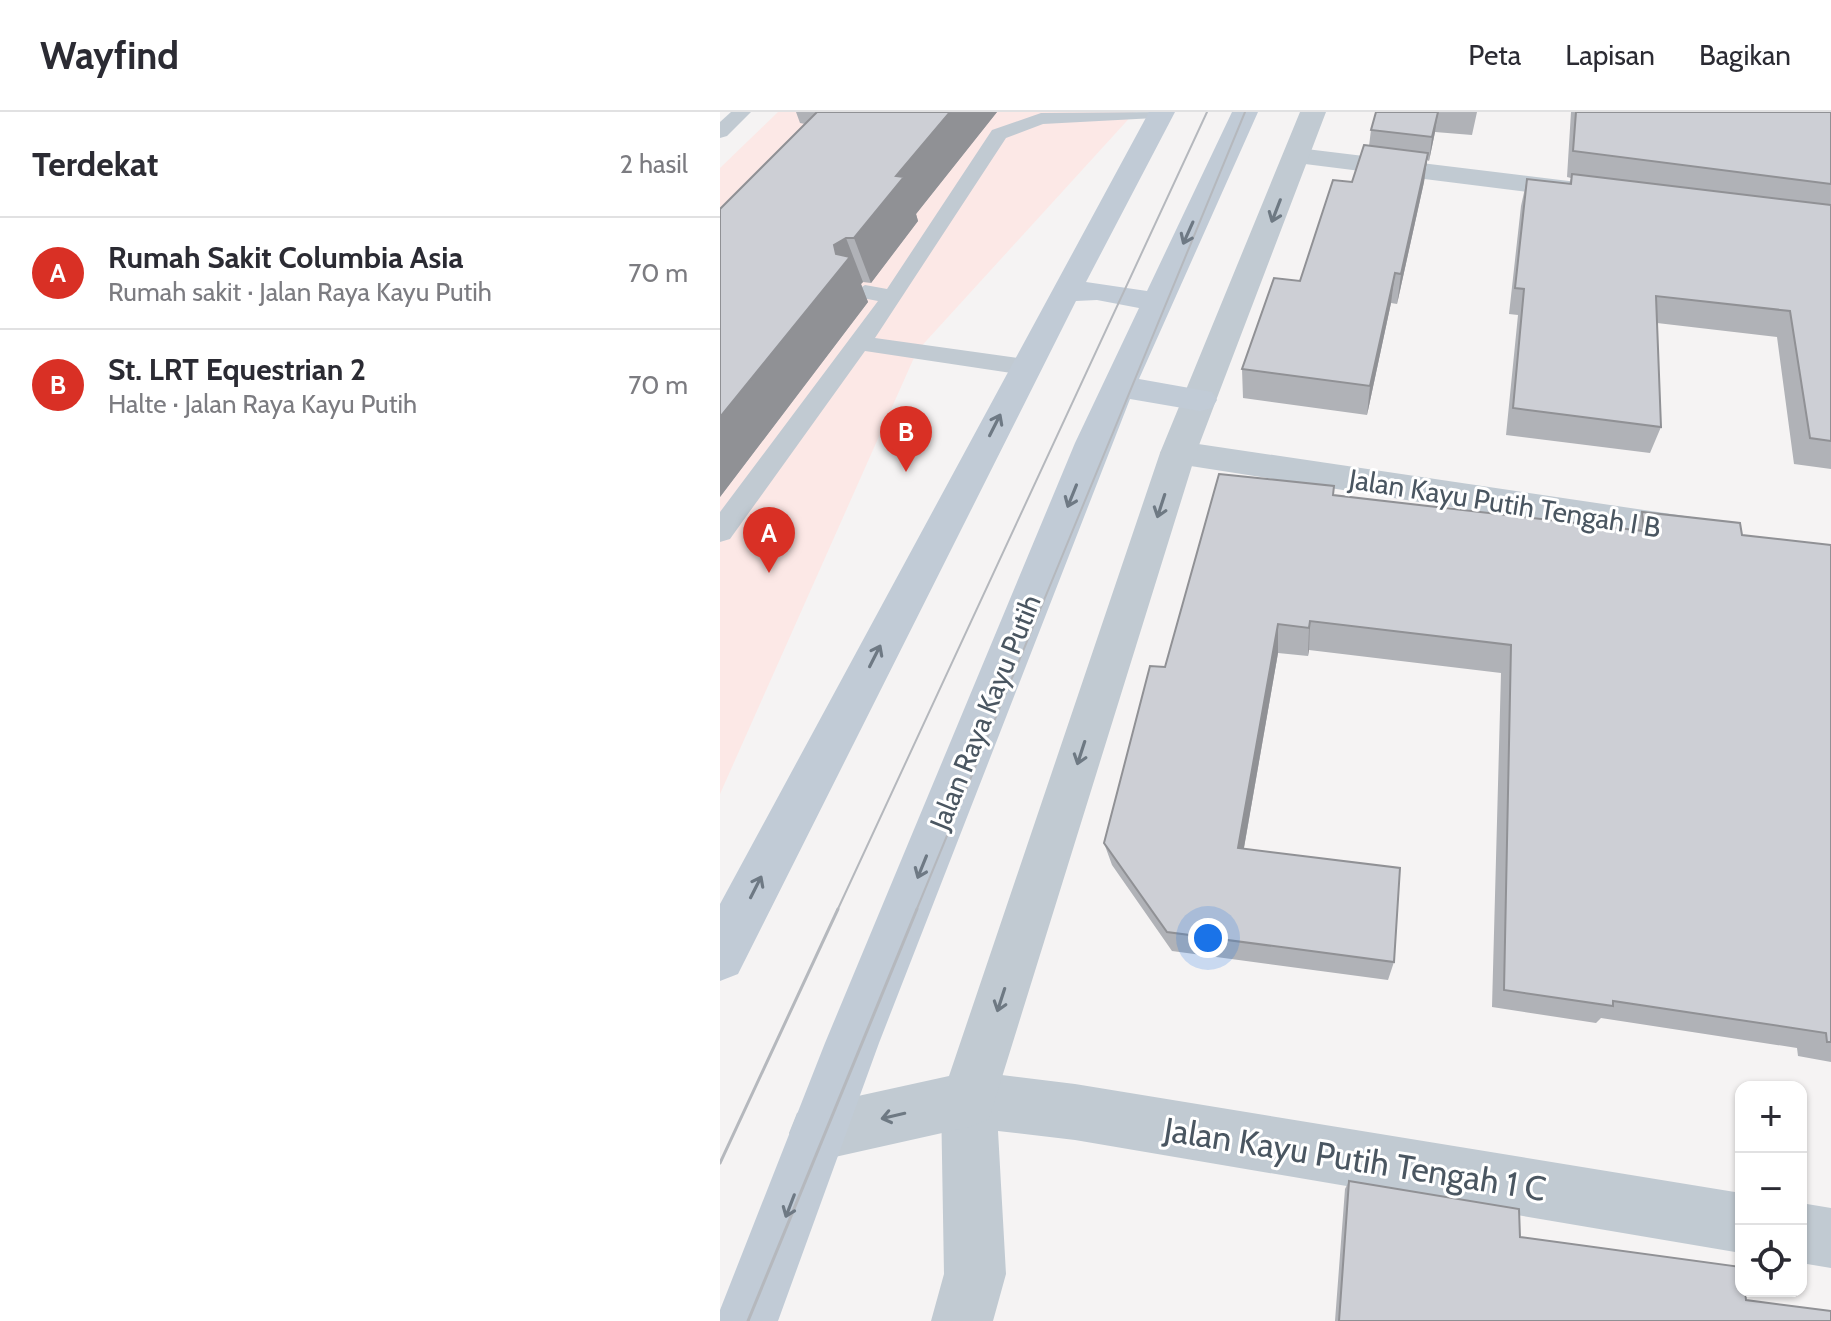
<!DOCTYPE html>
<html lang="id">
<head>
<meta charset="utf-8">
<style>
  :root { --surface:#fff; --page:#f7f7f7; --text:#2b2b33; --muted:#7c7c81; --line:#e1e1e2; --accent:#d93025 }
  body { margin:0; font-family:Cabin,sans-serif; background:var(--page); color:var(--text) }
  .controls { position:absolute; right:24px; bottom:24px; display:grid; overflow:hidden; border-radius:16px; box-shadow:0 2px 6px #0004 }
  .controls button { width:72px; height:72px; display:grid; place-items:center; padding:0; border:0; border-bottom:2px solid var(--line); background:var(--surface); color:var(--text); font:40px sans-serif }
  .you { position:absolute; left:488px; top:826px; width:28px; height:28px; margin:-20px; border:6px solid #fff; border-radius:50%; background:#1a73e8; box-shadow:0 0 0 12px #1a73e833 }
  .badge { display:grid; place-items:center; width:52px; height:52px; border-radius:50%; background:var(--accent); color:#fff; font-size:26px; font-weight:700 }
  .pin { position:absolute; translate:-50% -66px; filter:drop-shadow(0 2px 4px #0008) }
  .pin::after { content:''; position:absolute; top:42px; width:28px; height:24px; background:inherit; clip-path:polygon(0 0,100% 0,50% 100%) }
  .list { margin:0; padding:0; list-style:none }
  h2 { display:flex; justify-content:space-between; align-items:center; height:104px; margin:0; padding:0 32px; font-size:34px }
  h2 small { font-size:26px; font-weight:400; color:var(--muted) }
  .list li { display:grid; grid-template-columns:52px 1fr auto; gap:24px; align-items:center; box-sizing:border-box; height:112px; padding:0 32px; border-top:2px solid var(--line) }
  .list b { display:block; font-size:30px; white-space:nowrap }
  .list p { margin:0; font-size:26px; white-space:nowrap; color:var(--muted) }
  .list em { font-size:26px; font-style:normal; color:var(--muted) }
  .icon { flex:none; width:44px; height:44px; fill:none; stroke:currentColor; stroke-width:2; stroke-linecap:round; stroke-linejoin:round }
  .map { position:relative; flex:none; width:1111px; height:1209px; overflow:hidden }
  header { display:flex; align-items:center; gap:48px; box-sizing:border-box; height:112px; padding:0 40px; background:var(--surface); border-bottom:2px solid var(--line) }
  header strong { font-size:38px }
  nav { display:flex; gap:44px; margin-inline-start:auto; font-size:28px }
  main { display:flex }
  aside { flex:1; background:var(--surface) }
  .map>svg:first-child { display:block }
</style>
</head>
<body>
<header>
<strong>Wayfind</strong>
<nav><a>Peta</a><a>Lapisan</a><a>Bagikan</a></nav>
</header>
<main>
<aside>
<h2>Terdekat<small>2 hasil</small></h2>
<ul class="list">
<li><span class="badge">A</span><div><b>Rumah Sakit Columbia Asia</b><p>Rumah sakit · Jalan Raya Kayu Putih</p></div><em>70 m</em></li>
<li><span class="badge">B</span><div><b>St. LRT Equestrian 2</b><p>Halte · Jalan Raya Kayu Putih</p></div><em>70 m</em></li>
</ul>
</aside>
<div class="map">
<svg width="1111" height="1209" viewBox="0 0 1111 1209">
  <rect width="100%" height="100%" fill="#f5f3f3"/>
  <polygon fill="#fce8e6" points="58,0 415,0 197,239 0,682 0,56"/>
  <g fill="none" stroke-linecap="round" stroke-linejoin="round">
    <g fill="#c1cad2" fill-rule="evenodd">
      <polygon points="11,0 31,0 7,24 0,26 0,10"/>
      <polygon points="444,0 435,6 323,12 286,26 155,226 305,247 317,255 314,260 305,263 145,239 10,427 0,430 0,400 158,189 137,185 134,180 145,173 167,177 272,18 321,1"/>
    </g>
    <g fill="#c1cad2" fill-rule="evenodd">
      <polygon points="578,36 865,71 875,73 879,79 875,85 865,87 569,50 565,44 569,38"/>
      <polygon points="458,329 978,406 992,410 997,420 992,430 978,434 445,350 440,341 445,332"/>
      <polygon points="249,959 355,972 1021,1081 1021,1141 355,1028 278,1019 286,1162 273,1209 211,1209 224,1162 221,987 229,967"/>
      <polygon points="1081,1091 1111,1096 1111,1156 1081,1151"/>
    </g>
    <polygon fill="#c1cad2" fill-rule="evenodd" points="580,0 606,0 476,341 269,1007 249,1015 97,1049 77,1041 69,1021 77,1001 97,993 229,964 440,341"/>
    <polygon fill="#c1cbd6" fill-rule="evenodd" points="429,0 455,0 366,170 427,179 512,0 538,0 419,267 492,280 497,288 492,296 480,299 410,287 159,931 58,1209 0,1209 0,1198 105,931 355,331 419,196 377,188 356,189 18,862 0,869 0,792"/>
    <g stroke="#b5b8bd" stroke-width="2">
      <polyline points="117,799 487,0"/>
      <polyline points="196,799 525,0"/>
    </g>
    <g stroke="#b5b8bd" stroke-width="3">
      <polyline points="0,1051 118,797"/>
      <polyline points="28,1209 197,797"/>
    </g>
  </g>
  <g fill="#b0b2b7">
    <polygon points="76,0 277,0 196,102 198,109 151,171 143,170 141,172 148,190 0,385 85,12 80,11"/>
    <polygon points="656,0 757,0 752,23 715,20 709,49 707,48 704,70 677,192 671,191 647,303 523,286 522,257 580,169 632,70 649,34 651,18"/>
    <polygon points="851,0 1111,0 1111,357 1074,352 1057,225 937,211 941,315 930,341 786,323 798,203 789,202 801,94 807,67 849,72 851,66 847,65"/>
    <polygon points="614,384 914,418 922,400 1022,423 1111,433 1111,950 1078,944 1077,936 881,906 876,911 772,895 781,561 589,538 588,544 558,541 524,736 674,850 668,868 452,839 392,753 384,731 445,555"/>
    <polygon points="629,1069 800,1125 1026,1188 1111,1209 615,1209 625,1077"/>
  </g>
  <g fill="#909195">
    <polygon points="230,0 277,0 196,102 198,109 151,171 134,126 176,64"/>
    <polygon points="718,0 715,20 709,49 712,25"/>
    <polygon points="708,41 704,70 677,192 681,162"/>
    <polygon points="126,126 143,170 141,172 148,190 0,385 0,305 116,142 114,133"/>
    <polygon points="675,161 671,191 647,303 650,274"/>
    <polygon points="590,509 589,538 588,544 589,516"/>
    <polygon points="558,512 558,541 520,758 518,736"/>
  </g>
  <g fill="#cdcfd5" stroke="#909195" stroke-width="2">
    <polygon points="97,0 230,0 176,64 184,65 134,126 126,126 114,133 116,142 130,145 0,305 0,97"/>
    <polygon points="656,0 718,0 712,25 651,18"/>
    <polygon points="856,0 1111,0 1111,72 853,39"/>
    <polygon points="644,33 708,41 681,162 675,161 650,274 522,257 554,166 580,169 613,68 632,70"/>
    <polygon points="852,62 1111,93 1111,329 1090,326 1070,199 936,184 941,315 793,296 804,177 795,176 807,67 851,72"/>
    <polygon points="499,362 614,374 613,383 924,419 922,400 1020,411 1022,423 1111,433 1111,930 1107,930 1106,921 893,889 893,894 784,878 791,533 590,509 589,516 558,512 518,736 680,756 674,850 447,820 384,731 430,554 445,555"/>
    <polygon points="629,1069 799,1097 800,1125 1021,1155 1021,1179 1025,1179 1026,1188 1111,1199 1111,1209 619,1209"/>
  </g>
  <defs><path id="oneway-shaft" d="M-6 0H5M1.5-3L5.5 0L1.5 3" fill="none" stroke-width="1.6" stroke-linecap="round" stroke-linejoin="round" transform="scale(2)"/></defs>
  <g stroke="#6e7983">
    <use href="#oneway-shaft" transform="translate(556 99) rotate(111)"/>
    <use href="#oneway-shaft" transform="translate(441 394) rotate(108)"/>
    <use href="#oneway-shaft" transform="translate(361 641) rotate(108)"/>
    <use href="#oneway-shaft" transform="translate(281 888) rotate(108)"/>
    <use href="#oneway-shaft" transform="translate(173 1004) rotate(167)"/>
  </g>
  <g stroke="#6e7984">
    <use href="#oneway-shaft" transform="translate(468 121) rotate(114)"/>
    <use href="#oneway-shaft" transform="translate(275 313) rotate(-63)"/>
    <use href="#oneway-shaft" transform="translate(352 384) rotate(112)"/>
    <use href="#oneway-shaft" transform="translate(155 544) rotate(-63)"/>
    <use href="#oneway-shaft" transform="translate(202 755) rotate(112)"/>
    <use href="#oneway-shaft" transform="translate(36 775) rotate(-63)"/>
    <use href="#oneway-shaft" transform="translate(70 1094) rotate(111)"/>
  </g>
  <g text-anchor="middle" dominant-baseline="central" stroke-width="6" stroke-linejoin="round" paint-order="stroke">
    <g font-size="28" fill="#4a5661" stroke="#fff">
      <text transform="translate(785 391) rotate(9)">Jalan Kayu Putih Tengah I B</text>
      <text transform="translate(265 600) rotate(-68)">Jalan Raya Kayu Putih</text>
    </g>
    <g font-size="34" fill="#4a5661" stroke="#fff">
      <text transform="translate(635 1047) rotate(9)">Jalan Kayu Putih Tengah 1 C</text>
    </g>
  </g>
</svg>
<div class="controls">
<button>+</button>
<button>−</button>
<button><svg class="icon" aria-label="locate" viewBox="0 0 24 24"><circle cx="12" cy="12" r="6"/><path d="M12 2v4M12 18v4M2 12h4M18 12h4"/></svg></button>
</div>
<div class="you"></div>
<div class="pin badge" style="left:49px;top:461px">A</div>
<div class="pin badge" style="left:186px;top:360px">B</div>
</div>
</main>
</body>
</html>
